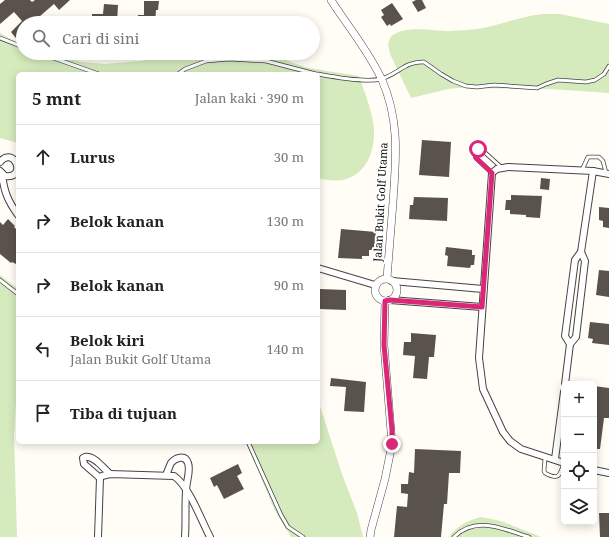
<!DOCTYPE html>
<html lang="id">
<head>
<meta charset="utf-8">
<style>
  :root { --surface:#fff; --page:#f6f6f6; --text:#222; --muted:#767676; --line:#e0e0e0 }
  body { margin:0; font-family:"Noto Serif",serif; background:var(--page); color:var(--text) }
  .controls { position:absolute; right:12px; bottom:12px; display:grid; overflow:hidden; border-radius:6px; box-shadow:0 2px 10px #0003 }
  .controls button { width:36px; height:36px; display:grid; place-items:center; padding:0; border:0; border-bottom:1px solid var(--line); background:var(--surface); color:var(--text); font:20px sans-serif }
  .stop { position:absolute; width:12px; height:12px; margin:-9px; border:3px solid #db2777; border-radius:50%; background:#fff }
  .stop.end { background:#db2777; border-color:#fff; box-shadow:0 1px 4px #0008 }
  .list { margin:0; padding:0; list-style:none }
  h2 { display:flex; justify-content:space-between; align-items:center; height:52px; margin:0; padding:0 16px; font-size:17px }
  h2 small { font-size:13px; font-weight:400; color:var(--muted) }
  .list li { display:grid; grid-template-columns:26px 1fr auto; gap:12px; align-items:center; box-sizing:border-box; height:64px; padding:0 16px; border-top:1px solid var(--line) }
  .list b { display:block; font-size:15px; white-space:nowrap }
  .list p { margin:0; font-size:13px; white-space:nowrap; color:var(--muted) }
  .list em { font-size:13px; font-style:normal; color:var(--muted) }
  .icon { flex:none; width:22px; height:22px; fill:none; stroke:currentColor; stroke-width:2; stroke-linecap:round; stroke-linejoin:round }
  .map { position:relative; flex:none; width:609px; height:537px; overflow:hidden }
  .search { position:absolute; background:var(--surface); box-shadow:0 2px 10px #0003; left:16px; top:16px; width:304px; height:44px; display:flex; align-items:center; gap:10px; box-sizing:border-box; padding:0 14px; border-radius:22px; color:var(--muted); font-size:15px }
  .panel { position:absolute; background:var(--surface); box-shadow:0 2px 10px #0003; left:16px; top:72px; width:304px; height:372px; border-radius:6px }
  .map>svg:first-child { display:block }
</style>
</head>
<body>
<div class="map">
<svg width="609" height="537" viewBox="0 0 609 537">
  <rect width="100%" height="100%" fill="#fffdf5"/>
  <g fill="#d5ebbd">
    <path d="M543 14H560L609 24V93L550 89 458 88 448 89 411 98 390 54 388 44 390 38C401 24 432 31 449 31 460 30 472 30 483 28 503 24 522 16 543 14Z"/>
    <path d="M0 33 23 46V53H42L82 62 105 64 140 61 190 54 215 53 254 54 277 57 308 68 359 76C364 91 370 105 373 121 377 143 370 172 346 179 337 182 326 180 318 178V74H18V143L0 138Z"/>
    <polygon points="0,275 18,289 18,402 16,402 14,434 17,537 0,537"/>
    <polygon points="318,400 343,477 357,513 363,537 291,537 274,509 246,442 318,442"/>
    <path d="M481 517 501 521 541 537H449C456 526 469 520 481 517Z"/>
  </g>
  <g fill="#5a524d">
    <polygon points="5,0 30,0 32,2 35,0 70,0 59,10 54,4 32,23 23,22 23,44 20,43 11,32 22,21 14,12 0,24 0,4"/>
    <polygon points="416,0 422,0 426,8 418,12 412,2"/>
    <polygon points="144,1 159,1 158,10 156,10 155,23 137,23 138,15 144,15"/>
    <polygon points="392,3 403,19 391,26 390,24 387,26 381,17 384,15 381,10"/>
    <polygon points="104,4 118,5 117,23 84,23 84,16 92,17 92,14 103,14"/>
    <polygon points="422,140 451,142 449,177 419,175"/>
    <polygon points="541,178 550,179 549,190 540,189"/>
    <polygon points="511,195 542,196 540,218 526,217 526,215 510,214 510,210 505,210 506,200 511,200"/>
    <polygon points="414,197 448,198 447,221 409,219 410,205 413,205"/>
    <polygon points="599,207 609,208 609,228 603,227 603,221 599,220"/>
    <polygon points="8,219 15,226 14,227 18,231 18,265 12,262 11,263 0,254 0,222 3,225"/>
    <polygon points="341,229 376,232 374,250 369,250 369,256 362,256 362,259 338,258"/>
    <polygon points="446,247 472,250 472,255 475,255 474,265 471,265 470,268 447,266 448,256 445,255"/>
    <polygon points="599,270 609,271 609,297 596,295"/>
    <polygon points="320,289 346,290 346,310 319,309"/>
    <polygon points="590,322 609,324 609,345 592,343 593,339 588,338"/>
    <polygon points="411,333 436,335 434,357 429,357 427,379 413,378 415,356 403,355 404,342 411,342"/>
    <polygon points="331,378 366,382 364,412 344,411 346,387 330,386"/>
    <polygon points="594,386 609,388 609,418 604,418 600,449 594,449"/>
    <polygon points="415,449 461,451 460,473 449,473 447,504 444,504 441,537 394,537 397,506 407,507 408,494 401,493 401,484 408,484 409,472 414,473"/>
    <polygon points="238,464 242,473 237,476 244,489 224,499 217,485 214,487 210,478"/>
    <polygon points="599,513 609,513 609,537 600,537"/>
  </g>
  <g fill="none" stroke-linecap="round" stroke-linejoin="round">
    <defs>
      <g id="service">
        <polyline points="0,38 23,47"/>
        <polyline points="39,53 99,74"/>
        <polyline points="178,74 185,69 206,61 229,59 266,61 316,74"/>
        <path d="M318 74C334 77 365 83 381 79 397 75 405 61 424 62L441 74 453 81 466 86 477 87 494 85 537 88 546 84 558 80 586 82 595 80 604 74 609 66"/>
        <polyline points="582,170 588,157 599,157 603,161 606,173"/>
        <polyline points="492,173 476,158 474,152 478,149 481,149 501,167"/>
        <polyline points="0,280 18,294"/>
        <polyline points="248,442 281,515 288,527 303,537"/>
        <path d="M545 458 544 471 545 473C559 481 560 475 564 463"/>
        <path d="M454 537C476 515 503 529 529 537"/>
      </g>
      <g id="minor">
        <path d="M0 162C14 145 28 179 5 176L0 171"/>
        <path d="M2 174C4 192 8 201 18 215"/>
        <polyline points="318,268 375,285"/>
        <polyline points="392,281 483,289"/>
        <polyline points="390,300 482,307"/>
        <polyline points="570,344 565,336 575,260 581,252"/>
        <polyline points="565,384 570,344 576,337 585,261 581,252 593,171"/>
        <polyline points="555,459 564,392"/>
        <polyline points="564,463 521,449 510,441 503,432 483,389 479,358 492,173 497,169 508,167 593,171 609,174"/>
        <polyline points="594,470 609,473"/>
        <path d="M166 475C168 471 169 467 171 463 175 458 185 454 188 463 191 471 186 482 186 491 185 506 186 522 185 537"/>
        <path d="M100 478 102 476 110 474 174 476C189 486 201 520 210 537"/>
        <path d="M100 478 84 464 83 458 85 457C94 455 103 468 110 474"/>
        <polyline points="98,537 100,478"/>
      </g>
      <g id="tertiary">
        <path d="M331 0C347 25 370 53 382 80 400 121 396 159 393 202 391 228 389 253 387 278"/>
        <circle cx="386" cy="290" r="11"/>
        <polyline points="370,537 371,530 385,479 392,444 384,345 385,301"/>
      </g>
    </defs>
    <use href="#service" stroke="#444" stroke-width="4.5"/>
    <use href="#minor" stroke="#444" stroke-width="8"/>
    <use href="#tertiary" stroke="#444" stroke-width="8"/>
    <use href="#service" stroke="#fff" stroke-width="3"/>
    <use href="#minor" stroke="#fff" stroke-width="6"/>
    <use href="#tertiary" stroke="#fff" stroke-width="7"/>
  </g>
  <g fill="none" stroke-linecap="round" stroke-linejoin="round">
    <polyline stroke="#db2777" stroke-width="5" points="392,444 392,430 384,345 385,301 390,300 482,307 492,173 476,158 474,152 478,149"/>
  </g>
  <g text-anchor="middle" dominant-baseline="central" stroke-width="4" stroke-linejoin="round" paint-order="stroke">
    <g font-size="11" fill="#111" stroke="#fff">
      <text transform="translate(380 202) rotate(-87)">Jalan Bukit Golf Utama</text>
    </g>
  </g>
</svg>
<div class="controls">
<button>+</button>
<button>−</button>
<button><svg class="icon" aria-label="locate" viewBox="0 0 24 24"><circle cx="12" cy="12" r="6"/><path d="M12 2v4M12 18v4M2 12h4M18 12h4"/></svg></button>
<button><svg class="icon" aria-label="layers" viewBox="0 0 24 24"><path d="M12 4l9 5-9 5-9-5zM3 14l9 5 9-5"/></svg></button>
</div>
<div class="stop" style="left:478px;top:149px"></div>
<div class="stop end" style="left:392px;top:444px"></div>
<div class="search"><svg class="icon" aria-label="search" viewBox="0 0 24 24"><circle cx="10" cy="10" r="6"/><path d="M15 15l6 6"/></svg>Cari di sini</div>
<section class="panel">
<h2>5 mnt<small>Jalan kaki · 390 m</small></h2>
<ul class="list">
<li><svg class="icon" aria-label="ahead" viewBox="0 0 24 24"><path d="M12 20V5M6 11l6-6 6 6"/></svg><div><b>Lurus</b></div><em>30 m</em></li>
<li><svg class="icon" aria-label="right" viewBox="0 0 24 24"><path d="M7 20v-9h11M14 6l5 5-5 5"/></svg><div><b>Belok kanan</b></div><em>130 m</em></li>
<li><svg class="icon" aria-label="right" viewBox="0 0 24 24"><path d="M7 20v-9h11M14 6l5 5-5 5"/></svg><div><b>Belok kanan</b></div><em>90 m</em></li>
<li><svg class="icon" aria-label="left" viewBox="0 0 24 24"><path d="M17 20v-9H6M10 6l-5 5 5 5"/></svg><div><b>Belok kiri</b><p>Jalan Bukit Golf Utama</p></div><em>140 m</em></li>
<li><svg class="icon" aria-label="arrive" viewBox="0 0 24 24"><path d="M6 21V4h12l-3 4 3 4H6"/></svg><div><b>Tiba di tujuan</b></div></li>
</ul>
</section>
</div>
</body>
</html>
